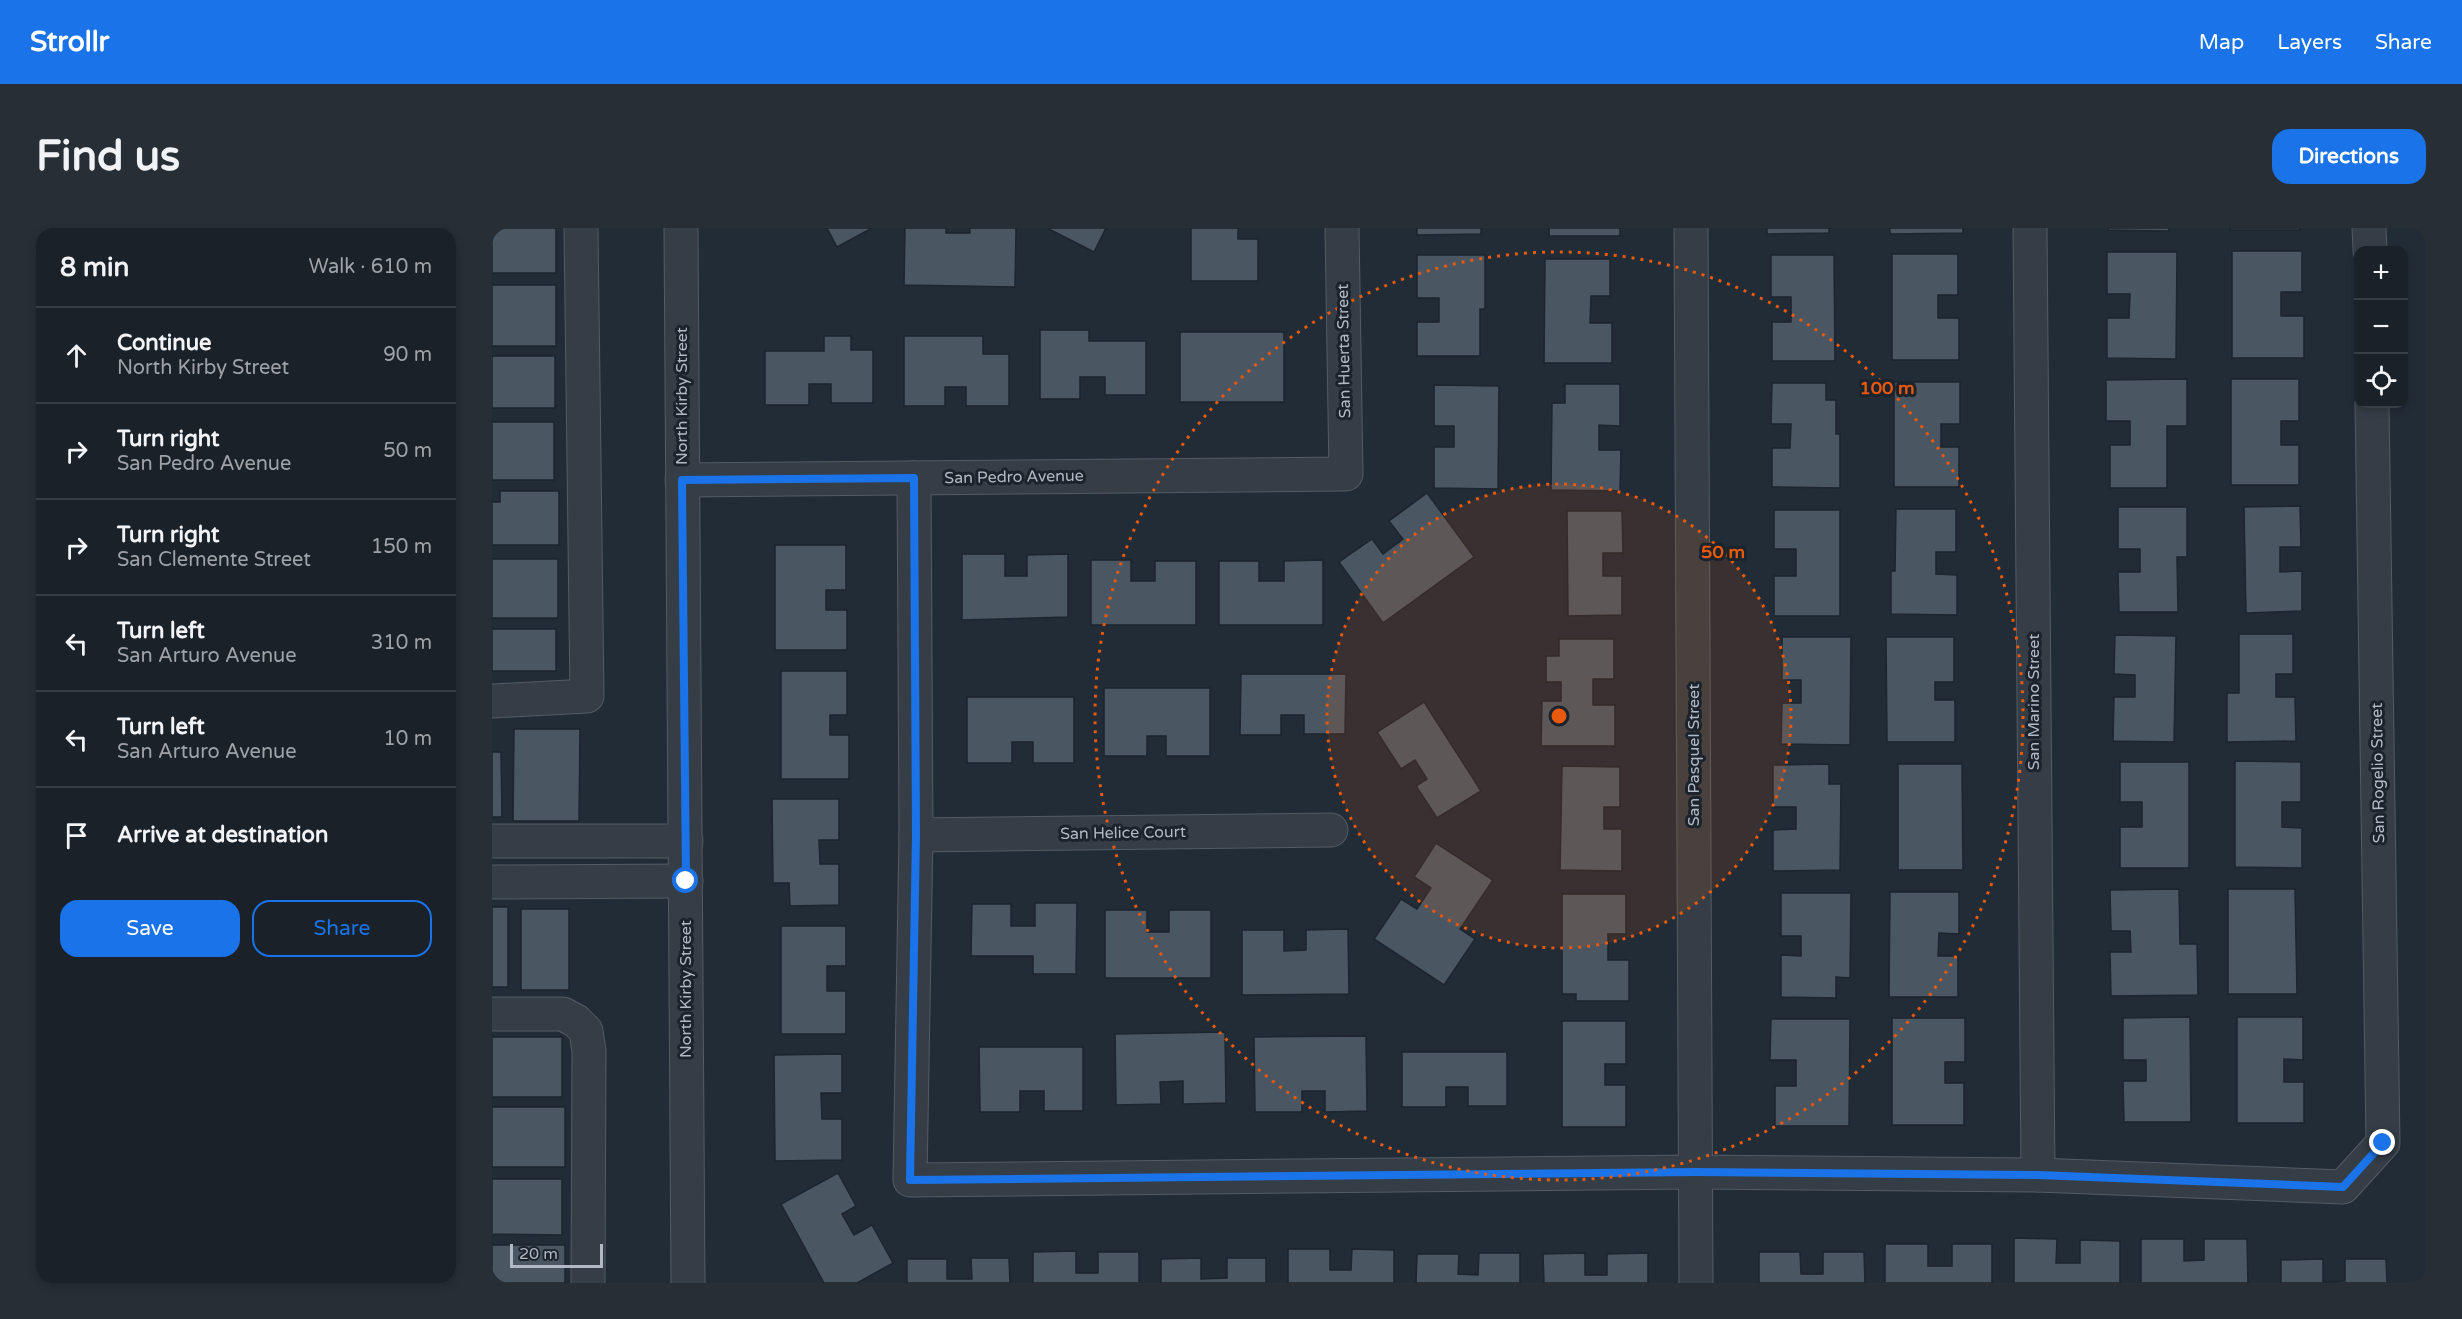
<!DOCTYPE html>
<html lang="en">
<head>
<meta charset="utf-8">
<style>
  :root { --surface:#1a2129; --page:#272e35; --text:#f1f3f6; --muted:#9fa3a8; --line:#383e46; --accent:#1a73e8 }
  body { margin:0; font-family:"Varela Round",sans-serif; background:var(--page); color:var(--text) }
  .controls { position:absolute; right:18px; top:18px; display:grid; overflow:hidden; border-radius:12px; box-shadow:0 3px 9px #0003 }
  .controls button { width:54px; height:54px; display:grid; place-items:center; padding:0; border:0; border-bottom:2px solid var(--line); background:var(--surface); color:var(--text); font:30px sans-serif }
  .scale { position:absolute; left:18px; bottom:15px; width:93px; box-sizing:border-box; padding-left:6px; border:3px solid #b0b9c4; border-top:0; font-size:16px; line-height:21px; white-space:nowrap; color:#b0b9c4; -webkit-text-stroke:4px #1b232c; paint-order:stroke }
  .stop { position:absolute; width:18px; height:18px; margin:-14px; border:4px solid #1a73e8; border-radius:50%; background:#fff }
  .stop.end { background:#1a73e8; border-color:#fff; box-shadow:0 2px 6px #0008 }
  .list { margin:0; padding:0; list-style:none }
  h2 { display:flex; justify-content:space-between; align-items:center; height:78px; margin:0; padding:0 24px; font-size:26px }
  h2 small { font-size:20px; font-weight:400; color:var(--muted) }
  .list li { display:grid; grid-template-columns:39px 1fr auto; gap:18px; align-items:center; box-sizing:border-box; height:96px; padding:0 24px; border-top:2px solid var(--line) }
  .list b { display:block; font-size:22px; white-space:nowrap }
  .list p { margin:0; font-size:20px; white-space:nowrap; color:var(--muted) }
  .list em { font-size:20px; font-style:normal; color:var(--muted) }
  .actions { display:flex; gap:12px; padding:18px 24px }
  .actions a { flex:1; padding:14px 0; border:2px solid var(--accent); border-radius:18px; text-align:center; font-size:21px; color:var(--accent) }
  .actions .main { background:var(--accent); color:#fff }
  .icon { flex:none; width:33px; height:33px; fill:none; stroke:currentColor; stroke-width:2; stroke-linecap:round; stroke-linejoin:round }
  .map { position:relative; flex:none; width:1934px; height:1055px; overflow:hidden; border-radius:18px }
  header { display:flex; align-items:center; gap:36px; box-sizing:border-box; height:84px; padding:0 30px; background:var(--accent); color:#fff }
  header strong { font-size:28px }
  nav { display:flex; gap:33px; margin-inline-start:auto; font-size:21px }
  .intro { display:flex; align-items:center; justify-content:space-between; box-sizing:border-box; height:144px; padding:0 36px }
  h1 { margin:0; font-size:42px }
  .button { padding:15px 27px; border-radius:18px; background:var(--accent); color:#fff; font-size:21px; font-weight:700 }
  main { display:flex; gap:36px; padding:0 36px }
  aside { flex:1; background:var(--surface); border-radius:18px; box-shadow:0 3px 9px #0003 }
  .map>svg:first-child { display:block }
</style>
</head>
<body>
<header>
<strong>Strollr</strong>
<nav><a>Map</a><a>Layers</a><a>Share</a></nav>
</header>
<div class="intro"><h1>Find us</h1><a class="button">Directions</a></div>
<main>
<aside>
<h2>8 min<small>Walk · 610 m</small></h2>
<ul class="list">
<li><svg class="icon" aria-label="ahead" viewBox="0 0 24 24"><path d="M12 20V5M6 11l6-6 6 6"/></svg><div><b>Continue</b><p>North Kirby Street</p></div><em>90 m</em></li>
<li><svg class="icon" aria-label="right" viewBox="0 0 24 24"><path d="M7 20v-9h11M14 6l5 5-5 5"/></svg><div><b>Turn right</b><p>San Pedro Avenue</p></div><em>50 m</em></li>
<li><svg class="icon" aria-label="right" viewBox="0 0 24 24"><path d="M7 20v-9h11M14 6l5 5-5 5"/></svg><div><b>Turn right</b><p>San Clemente Street</p></div><em>150 m</em></li>
<li><svg class="icon" aria-label="left" viewBox="0 0 24 24"><path d="M17 20v-9H6M10 6l-5 5 5 5"/></svg><div><b>Turn left</b><p>San Arturo Avenue</p></div><em>310 m</em></li>
<li><svg class="icon" aria-label="left" viewBox="0 0 24 24"><path d="M17 20v-9H6M10 6l-5 5 5 5"/></svg><div><b>Turn left</b><p>San Arturo Avenue</p></div><em>10 m</em></li>
<li><svg class="icon" aria-label="arrive" viewBox="0 0 24 24"><path d="M6 21V4h12l-3 4 3 4H6"/></svg><div><b>Arrive at destination</b></div></li>
</ul>
<div class="actions"><a class="main">Save</a><a>Share</a></div>
</aside>
<div class="map">
<svg width="1934" height="1055" viewBox="0 0 1934 1055">
  <rect width="100%" height="100%" fill="#222c37"/>
  <g fill="#4a5763" stroke="#1d252e" stroke-width="1.5">
    <rect x="0" y="0" width="64" height="45"/>
    <polygon points="335,0 380,0 345,19"/>
    <polygon points="413,0 454,0 454,5 478,5 478,0 524,0 523,59 412,57"/>
    <polygon points="555,0 614,0 602,24"/>
    <polygon points="699,0 746,0 746,11 766,11 766,53 699,53"/>
    <polygon points="925,0 989,0 989,6 925,7"/>
    <rect x="1057" y="0" width="71" height="8"/>
    <polygon points="1275,0 1337,0 1337,5 1275,6"/>
    <polygon points="1398,0 1471,0 1471,5 1398,6"/>
    <polygon points="1616,0 1677,0 1677,3 1616,2"/>
    <rect x="1738" y="0" width="70" height="2"/>
    <polygon points="1740,23 1810,23 1810,64 1789,64 1789,88 1812,88 1812,130 1740,130"/>
    <polygon points="1615,24 1685,24 1684,131 1615,130 1615,90 1637,90 1638,66 1615,66"/>
    <polygon points="1400,26 1466,26 1466,67 1446,67 1446,90 1467,90 1467,132 1400,132"/>
    <polygon points="925,27 993,27 993,81 988,81 988,128 925,128 925,94 947,94 947,70 925,70"/>
    <polygon points="1279,27 1342,27 1343,133 1280,133 1280,94 1299,94 1299,69 1279,69"/>
    <polygon points="1053,31 1118,31 1118,68 1099,68 1098,95 1120,95 1120,135 1052,135"/>
    <rect x="0" y="57" width="64" height="61"/>
    <polygon points="548,102 597,102 597,113 654,113 654,167 613,167 613,149 588,149 588,171 548,171"/>
    <rect x="688" y="104" width="104" height="70"/>
    <polygon points="332,108 359,108 359,122 381,122 381,175 339,175 339,156 317,156 317,177 273,177 273,123 332,123"/>
    <polygon points="412,108 491,108 491,126 517,126 517,178 474,178 474,159 453,159 453,178 412,178"/>
    <rect x="0" y="128" width="63" height="52"/>
    <polygon points="1695,151 1695,198 1675,198 1675,260 1618,260 1618,217 1638,217 1638,193 1614,193 1614,152"/>
    <polygon points="1739,151 1807,151 1807,193 1789,193 1789,217 1807,217 1807,257 1739,257"/>
    <polygon points="1402,154 1468,154 1468,196 1449,196 1449,219 1467,219 1467,259 1402,259"/>
    <polygon points="1280,155 1334,155 1334,172 1344,172 1344,206 1348,206 1348,260 1280,259 1280,220 1298,220 1299,196 1279,196"/>
    <polygon points="1073,156 1128,156 1128,198 1107,197 1107,222 1129,222 1128,263 1059,262 1060,175 1073,175"/>
    <polygon points="942,157 1007,158 1006,261 942,260 942,219 962,219 962,198 942,198"/>
    <rect x="0" y="194" width="62" height="58"/>
    <polygon points="8,263 67,263 67,317 0,317 0,274 8,274"/>
    <polygon points="935,265 982,329 891,395 847,334 880,311 891,326 911,311 897,293"/>
    <polygon points="1808,278 1809,319 1788,319 1788,344 1810,343 1810,383 1754,385 1752,279"/>
    <polygon points="1626,279 1695,279 1695,329 1685,329 1686,384 1627,384 1626,344 1648,344 1648,321 1626,321"/>
    <polygon points="1404,281 1464,281 1464,324 1444,324 1444,346 1465,347 1465,387 1399,386 1399,343 1403,343"/>
    <polygon points="1282,282 1348,282 1348,388 1282,388 1282,348 1304,348 1304,321 1282,321"/>
    <polygon points="1075,283 1130,283 1131,325 1111,325 1111,348 1130,348 1130,387 1076,388"/>
    <polygon points="283,317 354,317 354,362 334,362 334,382 355,382 355,422 283,422"/>
    <polygon points="470,326 513,326 513,348 535,348 535,327 576,326 576,389 470,392"/>
    <rect x="0" y="331" width="66" height="59"/>
    <polygon points="599,332 639,332 639,353 663,353 663,333 704,333 704,397 599,397"/>
    <polygon points="831,332 831,397 727,397 727,333 767,333 767,353 792,353 792,333"/>
    <rect x="0" y="401" width="64" height="42"/>
    <polygon points="1747,406 1801,406 1801,446 1784,446 1784,469 1803,469 1804,513 1735,514 1735,465 1747,465"/>
    <polygon points="1623,407 1684,408 1682,514 1621,513 1622,469 1643,469 1643,447 1622,446"/>
    <polygon points="1290,409 1359,409 1358,517 1289,516 1290,475 1309,475 1309,452 1290,452"/>
    <polygon points="1394,409 1462,409 1462,454 1443,454 1443,472 1463,472 1463,514 1395,514"/>
    <polygon points="1067,411 1122,411 1122,451 1101,451 1101,477 1123,477 1123,518 1049,518 1050,473 1069,473 1069,454 1054,454 1054,428 1067,428"/>
    <polygon points="289,443 355,443 355,487 338,487 338,507 357,507 357,551 289,551"/>
    <polygon points="749,446 854,446 853,506 812,506 812,487 789,487 789,507 748,507"/>
    <polygon points="612,460 718,460 718,528 674,528 674,508 655,508 655,528 612,528"/>
    <polygon points="475,469 582,469 582,535 541,535 541,514 520,514 520,535 475,535"/>
    <polygon points="932,474 989,563 945,590 924,558 935,551 923,532 909,541 885,504"/>
    <polygon points="22,501 88,501 87,593 21,593"/>
    <polygon points="0,524 9,524 10,589 0,589"/>
    <polygon points="1743,533 1809,534 1809,574 1790,574 1790,599 1810,600 1810,640 1743,639"/>
    <polygon points="1628,534 1697,534 1697,640 1628,640 1628,599 1650,599 1650,574 1628,574"/>
    <polygon points="1337,536 1337,556 1349,556 1348,642 1281,643 1281,602 1304,601 1304,579 1281,579 1281,537"/>
    <polygon points="1406,536 1470,536 1471,642 1406,642"/>
    <polygon points="1070,538 1128,539 1128,579 1112,579 1112,601 1130,601 1130,643 1068,642"/>
    <polygon points="280,571 347,571 347,612 327,612 328,636 347,636 347,677 298,678 297,655 281,655"/>
    <polygon points="944,615 1001,652 968,701 983,711 952,757 882,711 909,671 925,681 939,660 922,649"/>
    <polygon points="1687,661 1688,716 1705,716 1706,767 1619,768 1618,724 1639,724 1638,703 1619,703 1618,662"/>
    <polygon points="1736,661 1803,661 1805,766 1736,766"/>
    <polygon points="1398,664 1467,664 1467,706 1447,705 1446,728 1466,728 1466,769 1397,769"/>
    <polygon points="1289,665 1359,665 1358,750 1344,749 1344,770 1289,769 1289,727 1309,728 1309,708 1289,708"/>
    <polygon points="1070,666 1134,666 1134,706 1116,706 1116,732 1137,732 1137,773 1084,773 1084,766 1070,766"/>
    <polygon points="543,675 585,675 584,746 541,746 541,728 479,728 480,676 519,676 519,698 543,698"/>
    <rect x="0" y="679" width="16" height="80"/>
    <rect x="29" y="681" width="48" height="81"/>
    <polygon points="613,682 655,682 655,704 677,704 677,682 719,682 719,750 613,750"/>
    <polygon points="289,698 354,698 354,738 335,738 335,763 354,763 354,806 289,806"/>
    <polygon points="856,701 857,766 750,767 750,702 792,702 792,723 814,722 814,702"/>
    <polygon points="1698,789 1699,894 1632,894 1631,853 1654,853 1654,832 1631,832 1631,790"/>
    <polygon points="1745,789 1811,789 1811,832 1792,831 1792,854 1812,854 1812,895 1745,895"/>
    <polygon points="1400,790 1473,790 1473,834 1453,834 1453,855 1472,855 1472,897 1400,897"/>
    <polygon points="1279,791 1358,791 1357,898 1283,898 1283,858 1304,858 1304,832 1278,832"/>
    <polygon points="1070,793 1134,793 1134,836 1113,836 1113,857 1134,857 1134,899 1070,899"/>
    <polygon points="733,804 734,875 691,876 691,853 668,854 669,876 624,877 623,806"/>
    <polygon points="874,808 875,883 833,884 833,863 810,863 810,884 763,884 762,809"/>
    <rect x="0" y="809" width="70" height="60"/>
    <polygon points="487,819 591,819 591,883 552,883 552,863 528,863 528,884 488,884"/>
    <polygon points="910,824 1015,824 1015,878 976,878 976,859 954,859 954,879 910,879"/>
    <polygon points="350,826 350,865 329,865 330,891 350,891 350,932 283,933 282,827"/>
    <rect x="0" y="879" width="73" height="60"/>
    <polygon points="346,945 364,978 350,986 362,1007 380,997 401,1035 365,1055 332,1055 289,976"/>
    <polygon points="0,951 70,951 70,1007 0,1006"/>
    <polygon points="1522,1010 1565,1011 1564,1035 1588,1035 1588,1012 1628,1013 1628,1055 1522,1055"/>
    <polygon points="1649,1011 1692,1011 1692,1033 1712,1032 1712,1011 1755,1011 1756,1055 1649,1055"/>
    <polygon points="1393,1016 1436,1016 1436,1038 1460,1038 1460,1016 1500,1016 1500,1055 1393,1055"/>
    <rect x="0" y="1017" width="73" height="38"/>
    <polygon points="796,1021 838,1021 838,1042 859,1042 860,1021 902,1022 902,1055 796,1055"/>
    <polygon points="584,1023 584,1045 606,1045 606,1024 647,1024 647,1055 541,1055 541,1024"/>
    <polygon points="1267,1024 1308,1024 1309,1046 1331,1046 1331,1024 1372,1024 1373,1055 1267,1055"/>
    <polygon points="987,1025 1028,1025 1028,1055 924,1055 925,1026 967,1026 966,1046 986,1047"/>
    <polygon points="1093,1025 1093,1047 1115,1047 1115,1026 1156,1025 1156,1055 1052,1055 1051,1026"/>
    <polygon points="479,1030 517,1030 518,1055 415,1055 415,1031 455,1031 455,1051 480,1051"/>
    <polygon points="709,1030 709,1051 735,1050 735,1030 774,1030 774,1055 669,1055 669,1031"/>
    <polygon points="1831,1031 1831,1054 1853,1053 1853,1031 1894,1031 1895,1055 1789,1055 1789,1032"/>
  </g>
  <g fill="none" stroke-linecap="round" stroke-linejoin="round">
    <defs>
      <g id="minor">
        <polyline points="189,0 196,1055"/>
        <polyline points="1199,0 1204,1055"/>
        <polyline points="1538,0 1546,947"/>
        <polyline points="1877,0 1878,22"/>
        <polyline points="422,250 424,607 418,952 1204,944 1546,947 1851,959 1891,915 1880,176"/>
        <polyline points="190,252 854,246 850,0"/>
        <polyline points="0,473 95,468 89,0"/>
        <polyline points="424,607 839,602"/>
        <polyline points="0,613 194,613"/>
        <polyline points="0,654 194,653"/>
        <polyline points="0,786 71,786 84,793 94,803 97,823 96,1055"/>
      </g>
    </defs>
    <use href="#minor" stroke="#535c65" stroke-width="35"/>
    <use href="#minor" stroke="#353e47" stroke-width="33"/>
  </g>
  <g fill="none" stroke-linecap="round" stroke-linejoin="round">
    <polyline stroke="#1a73e8" stroke-width="8" points="194,653 190,252 422,250 424,607 418,952 1204,944 1546,947 1851,959 1891,915"/>
  </g>
  <circle cx="1067" cy="488" r="232" fill="#e8590c" fill-opacity=".12"/>
  <g fill="none" stroke="#e8590c" stroke-width="3" stroke-dasharray="3 6">
    <circle cx="1067" cy="488" r="232"/>
    <circle cx="1067" cy="488" r="464"/>
  </g>
  <g text-anchor="middle" dominant-baseline="central" stroke-width="6" stroke-linejoin="round" paint-order="stroke">
    <g font-size="16" fill="#b0b9c4" stroke="#1b232c">
      <text transform="translate(852 123) rotate(-91)">San Huerta Street</text>
      <text transform="translate(190 168) rotate(-90)">North Kirby Street</text>
      <text transform="translate(522 249) rotate(-1)">San Pedro Avenue</text>
      <text transform="translate(1542 474) rotate(-90)">San Marino Street</text>
      <text transform="translate(1202 527) rotate(-90)">San Pasquel Street</text>
      <text transform="translate(1886 545) rotate(-91)">San Rogelio Street</text>
      <text transform="translate(631 605) rotate(-1)">San Helice Court</text>
      <text transform="translate(194 761) rotate(-90)">North Kirby Street</text>
    </g>
  </g>
  <circle cx="1067" cy="488" r="9" fill="#e8590c" stroke="#1b232c" stroke-width="3"/>
  <g font-size="18" text-anchor="middle" font-weight="bold" fill="#e8590c" stroke="#1b232c" stroke-width="6" stroke-linejoin="round" paint-order="stroke">
    <text x="1395" y="166">100 m</text>
    <text x="1231" y="330">50 m</text>
  </g>
</svg>
<div class="controls">
<button>+</button>
<button>−</button>
<button><svg class="icon" aria-label="locate" viewBox="0 0 24 24"><circle cx="12" cy="12" r="6"/><path d="M12 2v4M12 18v4M2 12h4M18 12h4"/></svg></button>
</div>
<div class="scale">20 m</div>
<div class="stop" style="left:194px;top:653px"></div>
<div class="stop end" style="left:1891px;top:915px"></div>
</div>
</main>
</body>
</html>
